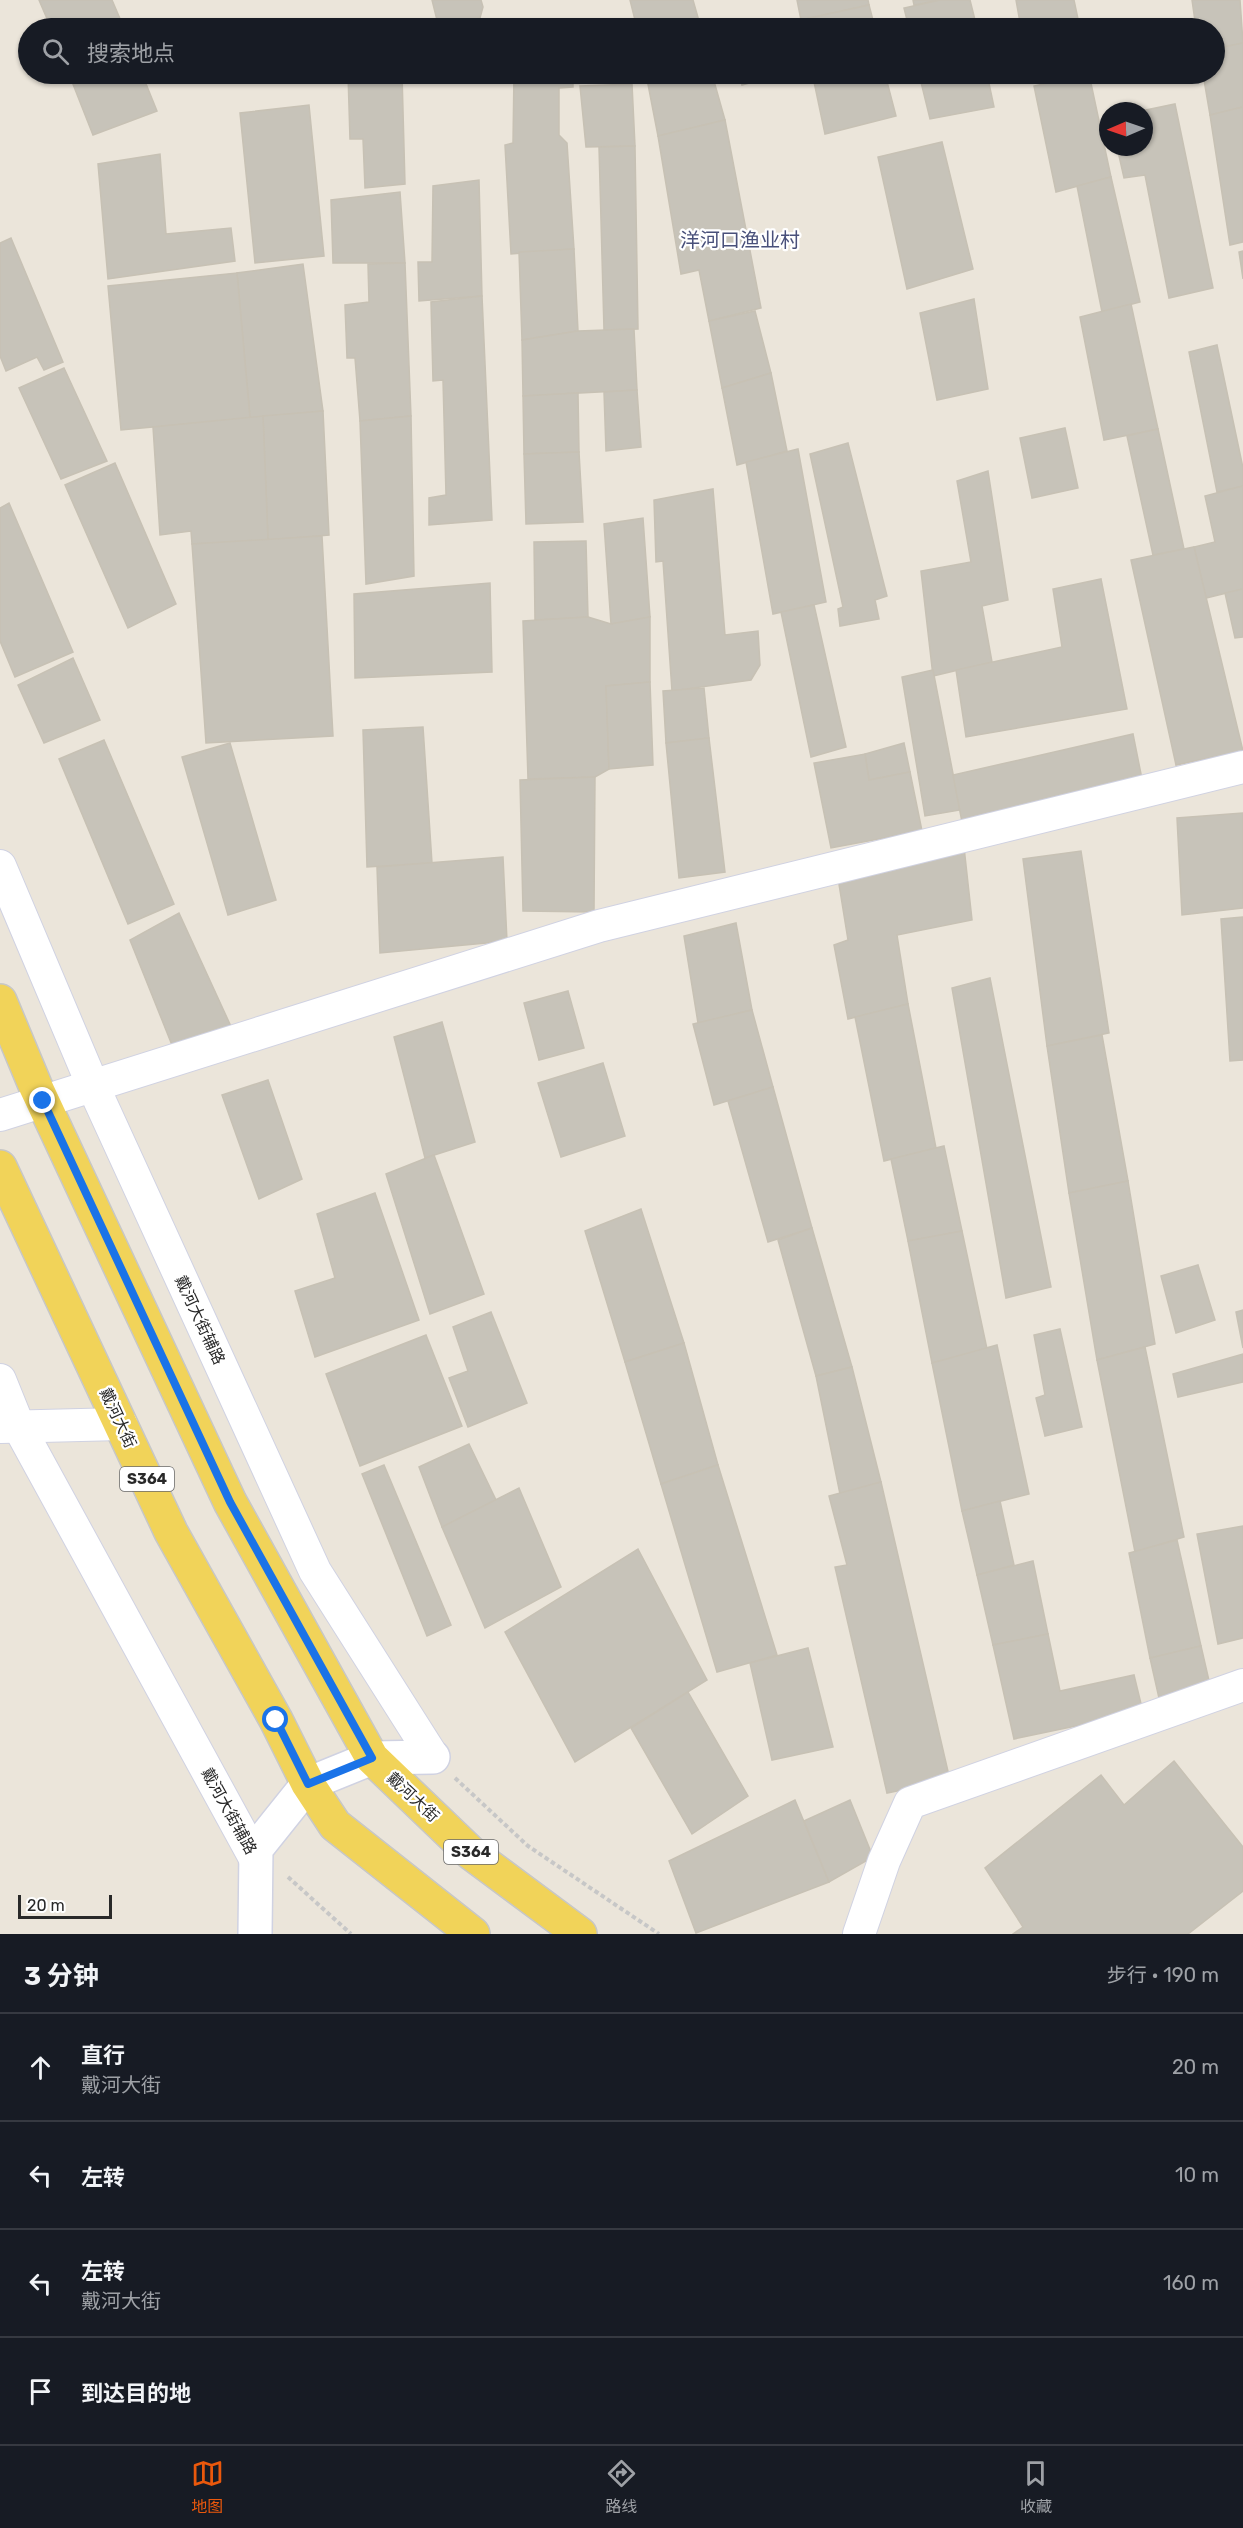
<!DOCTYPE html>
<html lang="zh">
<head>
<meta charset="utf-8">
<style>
  :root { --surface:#171b24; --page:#242831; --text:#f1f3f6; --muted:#9ea1a6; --line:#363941; --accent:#ea580c }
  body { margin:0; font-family:Rubik,"Noto Sans SC",sans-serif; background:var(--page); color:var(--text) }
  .compass { position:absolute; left:1099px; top:102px; width:54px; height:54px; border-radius:50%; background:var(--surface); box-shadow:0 2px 4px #0004; rotate:268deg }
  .scale { position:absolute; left:18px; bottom:15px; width:94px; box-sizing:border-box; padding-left:6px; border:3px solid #292929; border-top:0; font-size:16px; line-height:21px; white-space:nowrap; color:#292929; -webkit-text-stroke:4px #fff; paint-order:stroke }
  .stop { position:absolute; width:18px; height:18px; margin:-14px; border:4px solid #1a73e8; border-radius:50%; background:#fff }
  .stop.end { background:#1a73e8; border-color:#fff; box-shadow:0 2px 6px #0008 }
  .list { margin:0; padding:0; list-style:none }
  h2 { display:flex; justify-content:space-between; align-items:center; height:78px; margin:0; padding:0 24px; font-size:26px }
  h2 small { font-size:20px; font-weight:400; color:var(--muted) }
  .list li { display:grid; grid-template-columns:39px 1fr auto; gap:18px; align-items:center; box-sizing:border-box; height:108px; padding:0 24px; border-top:2px solid var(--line) }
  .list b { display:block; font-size:22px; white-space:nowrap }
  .list p { margin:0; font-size:20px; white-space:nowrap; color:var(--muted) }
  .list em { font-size:20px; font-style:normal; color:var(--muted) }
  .icon { flex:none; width:33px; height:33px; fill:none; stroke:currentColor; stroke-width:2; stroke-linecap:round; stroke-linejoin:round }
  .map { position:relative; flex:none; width:1243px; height:1934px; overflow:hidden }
  .search { position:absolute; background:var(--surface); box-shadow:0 2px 4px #0004; left:18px; right:18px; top:18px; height:66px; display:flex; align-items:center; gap:15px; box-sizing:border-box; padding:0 21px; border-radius:33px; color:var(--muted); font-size:22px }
  .sheet { height:510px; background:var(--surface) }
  nav { display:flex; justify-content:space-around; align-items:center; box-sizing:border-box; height:84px; border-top:2px solid var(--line); background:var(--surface); font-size:16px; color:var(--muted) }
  nav a { display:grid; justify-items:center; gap:3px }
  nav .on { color:var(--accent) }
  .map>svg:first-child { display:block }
</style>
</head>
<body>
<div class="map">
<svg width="1243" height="1934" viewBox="0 0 1243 1934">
  <rect width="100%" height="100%" fill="#ebe5da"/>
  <g fill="#c7c3b9" stroke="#c7c1b4" stroke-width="1.5">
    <polygon points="39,0 112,0 124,28 51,28"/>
    <polygon points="432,0 481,0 483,7 480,18 439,28"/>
    <polygon points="630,0 693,0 701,28 637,28"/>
    <polygon points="797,0 868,0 869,5 801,20"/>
    <polygon points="913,0 940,0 914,5"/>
    <polygon points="940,0 970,0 977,28 909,28 904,8"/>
    <polygon points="1016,0 1074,0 1078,19 1036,28 1021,28"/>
    <polygon points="1192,0 1240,0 1243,43 1214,49 1214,28 1196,28"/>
    <polygon points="869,5 875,28 803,28 801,20"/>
    <polygon points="1078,19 1080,28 1040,28"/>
    <polygon points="1243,43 1243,107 1210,115 1203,74 1214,74 1214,49"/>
    <polygon points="69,74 142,74 157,111 93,135"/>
    <polygon points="348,74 402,74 405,184 365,188 363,139 350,139"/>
    <polygon points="514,74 573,74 573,87 559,88 559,135 567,143 574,249 511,254 505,145 513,143"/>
    <polygon points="646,74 712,74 725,120 658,136"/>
    <polygon points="740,74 783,74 742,85"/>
    <polygon points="825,74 885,74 896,116 825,134 813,77"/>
    <polygon points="919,74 987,74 994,107 930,119"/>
    <polygon points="1050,74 1085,74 1052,81"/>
    <polygon points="1089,74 1111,177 1056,192 1034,86"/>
    <polygon points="632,84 635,146 586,147 580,86"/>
    <polygon points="1175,104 1213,288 1169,298 1145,175 1124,178 1117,147 1144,147 1144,111 1141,111"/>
    <polygon points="309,105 324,256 255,263 240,113"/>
    <polygon points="1243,107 1243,242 1230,245 1210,115"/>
    <polygon points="725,120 761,308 709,321 699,270 681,274 658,136"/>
    <polygon points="942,142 973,269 907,289 878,157"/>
    <polygon points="635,146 638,329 604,330 599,147"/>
    <polygon points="160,154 166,234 231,228 235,261 108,279 98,164"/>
    <polygon points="1111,177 1140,302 1102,312 1077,186"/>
    <polygon points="479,180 482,296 419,301 418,262 432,262 433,186"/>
    <polygon points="400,192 405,263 333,263 331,200"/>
    <polygon points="11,238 63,362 44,370 37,357 6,371 0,356 0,243"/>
    <polygon points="574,249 578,331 522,340 519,252"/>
    <polygon points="1243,251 1243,279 1239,252"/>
    <polygon points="405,263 411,416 360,421 355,358 347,358 345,305 369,302 368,264"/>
    <polygon points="303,264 323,411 250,418 237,273"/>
    <polygon points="237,273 250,418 121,430 108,286"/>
    <polygon points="482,296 492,520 429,525 429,498 446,495 443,380 433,381 431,302"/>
    <polygon points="974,299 988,389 937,400 920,313"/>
    <polygon points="1131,304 1158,429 1104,440 1080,317"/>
    <polygon points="755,311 771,373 722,388 709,321"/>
    <polygon points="634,329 637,390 523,396 522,340 578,331"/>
    <polygon points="1217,345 1243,468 1243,486 1217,492 1189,352"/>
    <polygon points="64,368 107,461 61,479 19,388"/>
    <polygon points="771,373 787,451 737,465 722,388"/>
    <polygon points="637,390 641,447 606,451 604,392"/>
    <polygon points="578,393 579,452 524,454 523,396"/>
    <polygon points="323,411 329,535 268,540 263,416"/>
    <polygon points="263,416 268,540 192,544 191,531 160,535 153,427"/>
    <polygon points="411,416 414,576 366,584 360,421"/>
    <polygon points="1065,428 1078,488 1032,498 1020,438"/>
    <polygon points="1158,429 1184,549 1153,555 1127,436"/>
    <polygon points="848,443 887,596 875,600 879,619 840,626 838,609 843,607 810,454"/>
    <polygon points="798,449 826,602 773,614 746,462"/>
    <polygon points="579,452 583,522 526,524 524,454"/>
    <polygon points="115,463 176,604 128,628 65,485"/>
    <polygon points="988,471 1008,600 982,606 992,662 933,676 921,571 971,562 957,481"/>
    <polygon points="1243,486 1243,589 1206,598 1194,547 1215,542 1205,496"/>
    <polygon points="713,489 725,635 758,631 760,665 751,680 672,691 663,561 656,562 654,500"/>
    <polygon points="9,503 73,652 15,677 0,641 0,508"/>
    <polygon points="643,518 650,617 611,624 604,524"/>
    <polygon points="322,536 333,736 206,743 192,544"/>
    <polygon points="586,541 588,617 535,620 534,542"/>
    <polygon points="1194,547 1243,751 1176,765 1131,560"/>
    <polygon points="1101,579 1127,709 966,737 956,670 1062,647 1053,589"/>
    <polygon points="490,583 492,672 355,678 354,594"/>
    <polygon points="1243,589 1243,637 1235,638 1225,593"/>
    <polygon points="814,605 846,747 811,757 781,612"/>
    <polygon points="588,617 611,624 650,617 650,682 606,686 609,769 595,777 528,779 523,621"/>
    <polygon points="73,658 100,720 44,743 18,685"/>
    <polygon points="933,670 960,810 925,816 902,677"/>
    <polygon points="650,682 653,765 609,769 606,686"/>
    <polygon points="704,688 709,738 666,743 663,691"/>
    <polygon points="423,727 432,863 367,867 363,730"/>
    <polygon points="1133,734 1142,779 962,822 953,775"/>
    <polygon points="709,738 725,872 679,878 666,743"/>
    <polygon points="104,740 174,904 128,924 59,759"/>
    <polygon points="230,743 276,900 228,915 182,757"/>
    <polygon points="904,743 910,772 869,780 865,754"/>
    <polygon points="865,754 869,780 910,772 922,831 831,848 814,763"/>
    <polygon points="595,777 594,912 523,911 520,780"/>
    <polygon points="1243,813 1243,908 1182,915 1177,818"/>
    <polygon points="964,847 972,920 897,935 908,1004 848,1019 834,945 848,940 838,878"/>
    <polygon points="1081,851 1109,1033 1047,1046 1023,859"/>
    <polygon points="503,857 507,941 380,953 377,867"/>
    <polygon points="179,913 234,1033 174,1050 130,940"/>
    <polygon points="1243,917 1243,1060 1230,1061 1221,919"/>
    <polygon points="736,923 752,1010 698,1023 684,936"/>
    <polygon points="990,978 1051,1287 1006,1298 952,988"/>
    <polygon points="568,991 584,1048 539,1060 524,1003"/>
    <polygon points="908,1004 936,1148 884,1161 855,1017"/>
    <polygon points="752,1010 773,1087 714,1105 693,1024"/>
    <polygon points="442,1022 475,1142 425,1158 394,1037"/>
    <polygon points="1102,1035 1128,1181 1069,1193 1047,1046"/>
    <polygon points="603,1063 625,1136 561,1157 538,1083"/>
    <polygon points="268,1080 302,1179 259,1199 222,1095"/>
    <polygon points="773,1087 812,1228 768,1242 728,1101"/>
    <polygon points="944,1146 962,1231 908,1241 891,1159"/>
    <polygon points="434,1155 484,1294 430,1314 386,1174"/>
    <polygon points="1128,1181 1155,1344 1097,1360 1069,1193"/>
    <polygon points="375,1193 419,1320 315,1357 295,1291 335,1278 317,1214"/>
    <polygon points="641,1209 684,1343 625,1362 585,1231"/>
    <polygon points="812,1228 852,1367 816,1376 778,1240"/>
    <polygon points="962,1231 987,1349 932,1363 908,1241"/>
    <polygon points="1198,1265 1215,1320 1176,1333 1161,1276"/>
    <polygon points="1243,1310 1243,1348 1236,1312"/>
    <polygon points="491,1312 527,1403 468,1427 449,1378 468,1371 453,1327"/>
    <polygon points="1060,1329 1082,1427 1045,1436 1036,1398 1045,1395 1034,1335"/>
    <polygon points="426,1335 462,1426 360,1466 326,1374"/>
    <polygon points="684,1343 718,1465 661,1484 625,1362"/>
    <polygon points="997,1345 1029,1494 962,1511 932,1363"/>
    <polygon points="1145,1347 1184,1537 1135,1552 1097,1360"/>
    <polygon points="1243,1354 1243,1382 1178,1397 1173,1374"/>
    <polygon points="852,1367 881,1482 840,1494 816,1376"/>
    <polygon points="469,1444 496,1500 442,1527 419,1467"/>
    <polygon points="384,1465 451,1625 427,1636 362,1474"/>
    <polygon points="718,1465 777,1655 717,1672 661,1484"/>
    <polygon points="881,1482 950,1780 887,1793 835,1567 847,1565 829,1496"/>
    <polygon points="519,1488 561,1587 485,1628 442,1527"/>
    <polygon points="1000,1501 1014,1565 977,1575 962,1511"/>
    <polygon points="1243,1526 1243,1638 1218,1644 1197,1534"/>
    <polygon points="1177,1540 1201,1646 1150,1658 1129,1553"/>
    <polygon points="638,1549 707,1680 575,1762 505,1632"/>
    <polygon points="1033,1561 1048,1634 993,1645 977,1575"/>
    <polygon points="1048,1634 1060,1691 1134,1675 1143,1712 1014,1739 993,1645"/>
    <polygon points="1201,1646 1210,1685 1159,1698 1150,1658"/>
    <polygon points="808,1648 833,1747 772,1760 750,1663"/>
    <polygon points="688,1692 748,1796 692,1834 631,1728"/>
    <polygon points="1174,1761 1243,1847 1243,1891 1188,1934 1013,1934 1023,1927 985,1868 1101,1775 1124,1805"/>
    <polygon points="795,1800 829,1882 696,1933 669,1861"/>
    <polygon points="850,1800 873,1857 829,1882 804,1821"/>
  </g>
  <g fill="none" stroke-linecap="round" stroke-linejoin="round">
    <defs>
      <g id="minor">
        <polyline points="0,866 93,1086 315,1571 433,1757"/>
        <polyline points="0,1115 599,926 1243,767"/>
        <polyline points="0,1380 19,1427 256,1860"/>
        <polyline points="1,1427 121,1424"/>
        <polyline points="859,1934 884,1861 910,1803 1243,1685"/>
      </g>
      <polyline id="tertiary" points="255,1934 256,1849 308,1784 372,1758 433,1757"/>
      <g id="primary">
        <polyline points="0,1001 35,1085 230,1502 372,1758 471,1853 580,1934"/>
        <polyline points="0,1167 171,1532 276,1720 308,1784 335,1825 473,1934"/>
      </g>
    </defs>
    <use href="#minor" stroke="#d0d2e2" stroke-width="34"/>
    <use href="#tertiary" stroke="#d0d2e2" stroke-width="36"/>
    <use href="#primary" stroke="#c7c7c7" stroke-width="36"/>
    <g stroke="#c7c7c7" stroke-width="4" stroke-dasharray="4.5 3" stroke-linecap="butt">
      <polyline points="455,1778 528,1846 659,1934"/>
      <polyline points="288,1877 351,1934"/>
    </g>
    <use href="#minor" stroke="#fff" stroke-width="32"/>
    <use href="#tertiary" stroke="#fff" stroke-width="33"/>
    <use href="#primary" stroke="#f1d359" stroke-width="33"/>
  </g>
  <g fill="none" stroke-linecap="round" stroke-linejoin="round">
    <polyline stroke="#1a73e8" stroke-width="8" points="43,1101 230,1502 372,1758 308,1784 276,1720"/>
  </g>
  <g text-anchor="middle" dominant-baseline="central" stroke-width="4.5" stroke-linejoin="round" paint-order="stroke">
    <g fill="#fff" stroke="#696969" stroke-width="1.5">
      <rect x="120" y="1467" width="54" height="24" rx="4.5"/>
      <rect x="444" y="1840" width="54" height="24" rx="4.5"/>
    </g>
    <g font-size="15" font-weight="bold" fill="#292929">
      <text x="147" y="1479">S364</text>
      <text x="471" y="1852">S364</text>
    </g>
    <g font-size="16" fill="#292929" stroke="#fff">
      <text transform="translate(200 1320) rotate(65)">戴河大街辅路</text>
      <text transform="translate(118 1418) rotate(65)">戴河大街</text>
      <text transform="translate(413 1797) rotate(43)">戴河大街</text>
      <text transform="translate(229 1811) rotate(61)">戴河大街辅路</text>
    </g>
    <g font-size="20" fill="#49507a" stroke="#fff">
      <text x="740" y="240">洋河口渔业村</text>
    </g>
  </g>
</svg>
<svg class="compass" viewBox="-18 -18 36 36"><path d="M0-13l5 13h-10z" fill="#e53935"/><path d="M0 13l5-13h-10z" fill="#9ea1a6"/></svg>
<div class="scale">20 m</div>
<div class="stop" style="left:276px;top:1720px"></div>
<div class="stop end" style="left:43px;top:1101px"></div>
<div class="search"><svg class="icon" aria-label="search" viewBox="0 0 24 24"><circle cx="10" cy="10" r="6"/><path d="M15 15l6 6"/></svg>搜索地点</div>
</div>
<section class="sheet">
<h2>3 分钟<small>步行 · 190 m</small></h2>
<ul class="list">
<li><svg class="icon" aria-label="ahead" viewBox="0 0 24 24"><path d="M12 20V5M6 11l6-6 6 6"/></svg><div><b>直行</b><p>戴河大街</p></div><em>20 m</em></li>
<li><svg class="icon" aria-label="left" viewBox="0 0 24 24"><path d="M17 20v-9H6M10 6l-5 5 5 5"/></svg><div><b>左转</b></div><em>10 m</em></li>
<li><svg class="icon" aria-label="left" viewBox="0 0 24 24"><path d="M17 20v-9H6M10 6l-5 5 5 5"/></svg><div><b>左转</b><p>戴河大街</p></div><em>160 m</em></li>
<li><svg class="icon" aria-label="arrive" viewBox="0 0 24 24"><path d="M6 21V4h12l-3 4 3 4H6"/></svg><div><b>到达目的地</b></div></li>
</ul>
</section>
<nav>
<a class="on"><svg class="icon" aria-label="map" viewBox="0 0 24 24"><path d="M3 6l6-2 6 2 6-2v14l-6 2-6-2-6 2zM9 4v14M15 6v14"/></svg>地图</a>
<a><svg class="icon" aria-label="directions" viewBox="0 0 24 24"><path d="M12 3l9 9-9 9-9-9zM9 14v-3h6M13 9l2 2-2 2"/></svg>路线</a>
<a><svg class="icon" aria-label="saved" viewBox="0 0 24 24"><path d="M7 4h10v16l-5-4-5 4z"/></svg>收藏</a>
</nav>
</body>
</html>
